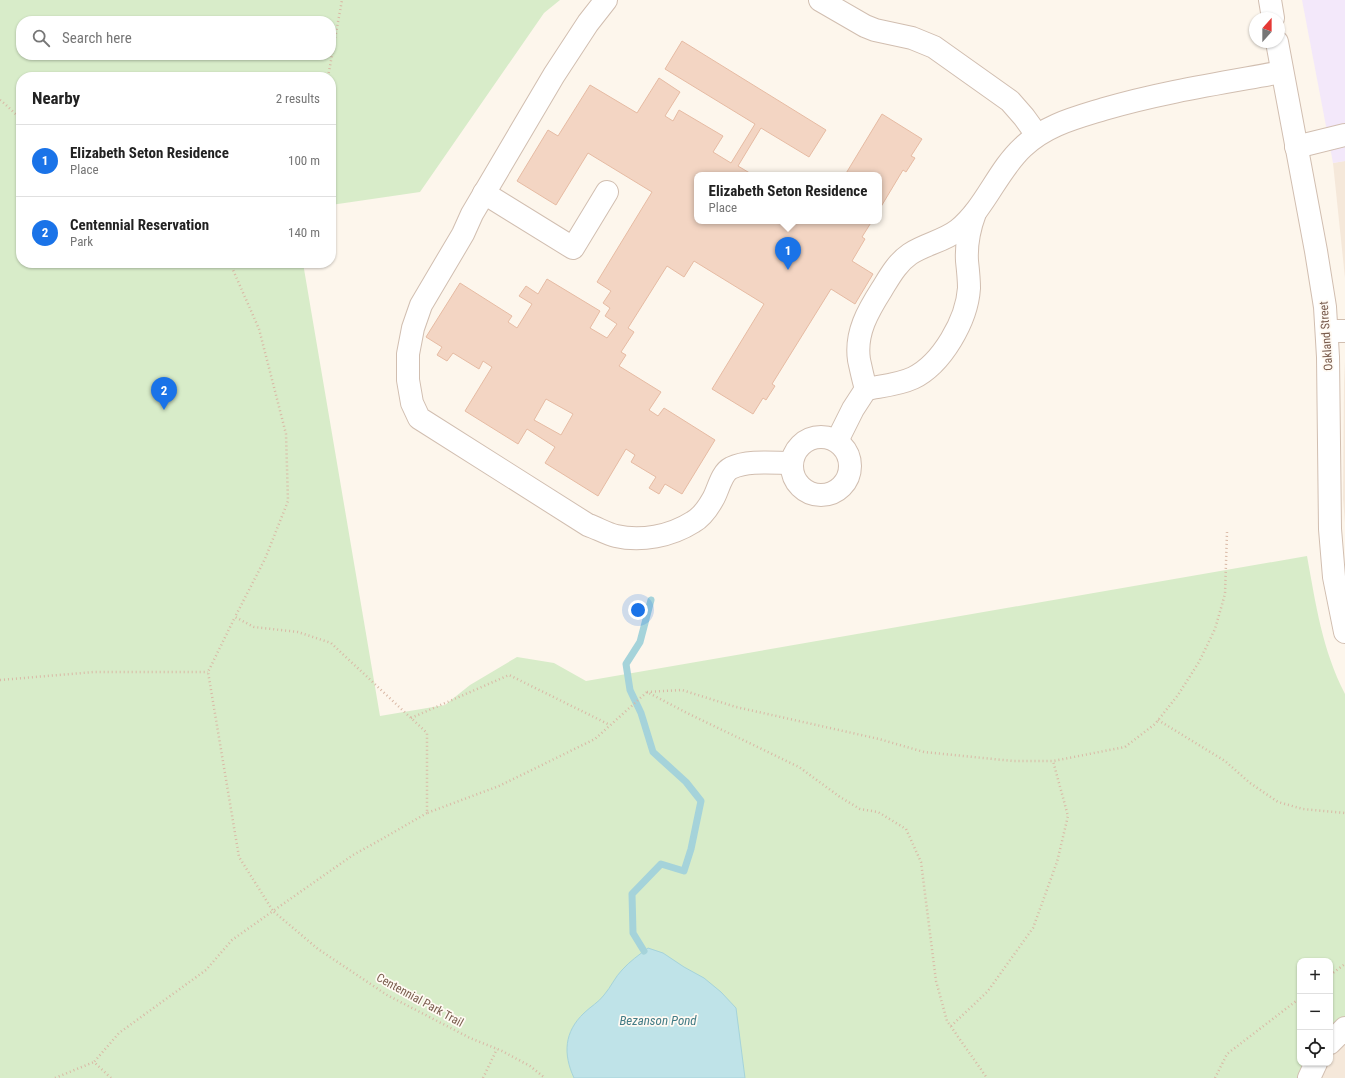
<!DOCTYPE html>
<html lang="en">
<head>
<meta charset="utf-8">
<style>
  :root { --surface:#fff; --page:#f6f6f6; --text:#222; --muted:#767676; --line:#e0e0e0; --accent:#1a73e8 }
  body { margin:0; font-family:"Roboto Condensed",sans-serif; background:var(--page); color:var(--text) }
  .controls { position:absolute; right:12px; bottom:12px; display:grid; overflow:hidden; border-radius:8px; box-shadow:0 1px 3px #0004 }
  .controls button { width:36px; height:36px; display:grid; place-items:center; padding:0; border:0; border-bottom:1px solid var(--line); background:var(--surface); color:var(--text); font:20px sans-serif }
  .compass { position:absolute; left:1249px; top:12px; width:36px; height:36px; border-radius:50%; background:var(--surface); box-shadow:0 1px 3px #0004; rotate:21deg }
  .you { position:absolute; left:638px; top:610px; width:14px; height:14px; margin:-10px; border:3px solid #fff; border-radius:50%; background:#1a73e8; box-shadow:0 0 0 6px #1a73e833 }
  .badge { display:grid; place-items:center; width:26px; height:26px; border-radius:50%; background:var(--accent); color:#fff; font-size:13px; font-weight:700 }
  .pin { position:absolute; translate:-50% -33px; filter:drop-shadow(0 1px 2px #0008) }
  .pin::after { content:''; position:absolute; top:21px; width:14px; height:12px; background:inherit; clip-path:polygon(0 0,100% 0,50% 100%) }
  .popup { position:absolute; left:694px; top:172px; width:188px; height:52px; box-sizing:border-box; display:grid; place-content:center; border-radius:8px; background:var(--surface); filter:drop-shadow(0 1px 3px #0005); font-size:13px; white-space:nowrap; color:var(--muted) }
  .popup b { font-size:15px; color:var(--text) }
  .popup::after { content:''; position:absolute; left:50%; top:100%; margin-left:-8px; border:8px solid transparent; border-top-color:var(--surface) }
  .list { margin:0; padding:0; list-style:none }
  h2 { display:flex; justify-content:space-between; align-items:center; height:52px; margin:0; padding:0 16px; font-size:17px }
  h2 small { font-size:13px; font-weight:400; color:var(--muted) }
  .list li { display:grid; grid-template-columns:26px 1fr auto; gap:12px; align-items:center; box-sizing:border-box; height:72px; padding:0 16px; border-top:1px solid var(--line) }
  .list b { display:block; font-size:15px; white-space:nowrap }
  .list p { margin:0; font-size:13px; white-space:nowrap; color:var(--muted) }
  .list em { font-size:13px; font-style:normal; color:var(--muted) }
  .icon { flex:none; width:22px; height:22px; fill:none; stroke:currentColor; stroke-width:2; stroke-linecap:round; stroke-linejoin:round }
  .map { position:relative; flex:none; width:1345px; height:1078px; overflow:hidden }
  .search { position:absolute; background:var(--surface); box-shadow:0 1px 3px #0004; left:16px; top:16px; width:320px; height:44px; display:flex; align-items:center; gap:10px; box-sizing:border-box; padding:0 14px; border-radius:16px; color:var(--muted); font-size:15px }
  .panel { position:absolute; background:var(--surface); box-shadow:0 1px 3px #0004; left:16px; top:72px; width:320px; height:196px; border-radius:16px }
  .map>svg:first-child { display:block }
</style>
</head>
<body>
<div class="map">
<svg width="1345" height="1078" viewBox="0 0 1345 1078">
  <rect width="100%" height="100%" fill="#fdf6ec"/>
  <g fill="#f5e8da">
    <polygon points="1345,161 1345,278 1333,163"/>
    <polygon points="1345,361 1345,523 1343,499 1344,384"/>
    <polygon points="1345,1040 1345,1078 1320,1078 1327,1063 1330,1063 1330,1058 1335,1050"/>
  </g>
  <polygon fill="#f3e8fa" points="1302,0 1345,0 1345,161 1333,163"/>
  <path fill="#d8ecc9" fill-rule="evenodd" d="M0 0H560L544 13 420 192 331 205V77H21V263H303L380 716 445 705 470 685 517 657 554 663 586 681 1307 556C1316 605 1322 649 1345 694V1040L1335 1050 1330 1058V961H1300V1063H1327L1320 1078H0ZM21 21H331V55H21Z"/>
  <path fill="#bfe3e8" stroke="#a5d3da" d="M648 948 663 953 684 967 704 978 721 992 736 1008 745 1078H574C563 1054 564 1032 584 1013 590 1007 599 1002 604 995 611 987 615 977 622 970 630 961 639 955 648 948Z"/>
  <g fill="none" stroke-linecap="round" stroke-linejoin="round">
    <polyline stroke="#a5d3da" stroke-width="7" points="644,951 633,933 632,894 661,864 684,871 691,849 701,801 686,782 653,752 641,713 630,690 626,664 640,642 651,600"/>
  </g>
  <g fill="#f3d5c3" stroke="#e6bba3" fill-rule="evenodd">
    <path d="M682 41 826 130 809 157 761 128 738 166 753 175H697V221H872L862 237 865 239 852 261 873 274 855 304 831 289 772 384 775 386 766 400 763 398 753 414 712 389 764 304 694 261 684 277 667 266 628 328 634 332 621 352 626 355 619 366 661 392 649 410 658 416 664 408 715 440 682 494 665 484 659 494 649 488 656 477 631 462 635 455 626 449 598 496 545 463 555 447 527 429 518 444 465 411 492 367 483 361 479 369 453 353 447 361 437 355 442 347 426 337 460 283 512 316 508 322 517 328 532 304 519 296 526 286 538 294 547 279 600 311 590 328 607 338 617 324 605 316 610 308 603 303 611 291 597 282 652 192 588 153 556 205 517 181 548 130 558 136 590 85 637 113 659 78 680 92 665 116 673 121 679 110 723 136 713 152 731 163 755 124 665 69ZM546 399 573 414 561 435 534 420Z"/>
    <polygon points="882,114 922,139 911,156 915,158 906,172 903,170 879,210 879,175 845,175"/>
  </g>
  <g fill="none" stroke-linecap="round" stroke-linejoin="round">
    <defs>
      <g id="minor">
        <path d="M606 0 588 23 554 75 472 214 463 234 421 305 413 328 408 354V380L412 403 419 418 588 525C597 528 607 534 616 536 641 542 671 536 693 522 702 517 708 508 713 499 718 491 721 473 731 468 748 460 773 463 792 463"/>
        <polyline points="820,0 865,26 875,30 912,38 934,47 1010,101 1024,117 1037,135"/>
        <polyline points="1270,0 1273,18"/>
        <polyline points="1277,42 1316,251 1325,307 1328,357 1330,529 1334,577 1345,632"/>
        <polyline points="1296,147 1345,135"/>
        <polyline points="484,193 573,248 607,192"/>
        <polyline points="1327,331 1345,331"/>
        <path d="M866 389C881 386 898 385 913 378 942 364 967 320 969 288 969 279 968 270 967 261 966 244 969 229 975 213"/>
        <circle cx="821" cy="466" r="29"/>
        <path d="M837 441 853 409 866 389C863 379 861 369 859 360 855 333 868 311 882 289 890 276 897 263 910 254 925 244 944 241 958 230 986 207 997 171 1023 147 1046 125 1075 118 1104 109 1162 92 1222 83 1282 72"/>
        <polyline points="1330,1043 1345,1028"/>
        <polyline points="1309,1078 1316,1063"/>
      </g>
    </defs>
    <use href="#minor" stroke="#d1beb0" stroke-width="24"/>
    <g stroke="#d9b8a5" stroke-width="2.5" stroke-dasharray="1 3" stroke-linecap="butt">
      <polyline points="328,77 342,0"/>
      <polyline points="0,100 5,104 21,119"/>
      <polyline points="230,263 259,329 286,434 288,501 265,559 235,617 254,627 298,632 331,643 427,733 427,813 499,786 595,739 647,692 687,713 799,767 840,797 860,809 878,812 906,829 921,862 936,981 947,1021 987,1078"/>
      <polyline points="0,680 94,672 208,672"/>
      <polyline points="647,692 682,690 736,707 879,739 924,752 1013,761 1053,761 1125,747 1155,724 1178,695 1199,662 1215,629 1225,594 1227,532"/>
      <polyline points="411,718 509,675 610,725"/>
      <polyline points="1158,720 1225,761 1250,783 1278,802 1303,809 1345,813"/>
      <polyline points="427,813 382,839 353,855 273,911 318,949 387,995 470,1038 502,1051 530,1066 545,1078"/>
      <polyline points="1330,975 1345,964"/>
      <polyline points="951,1026 988,991 1033,928 1057,862 1068,816 1053,761"/>
      <polyline points="55,1078 94,1062"/>
      <polyline points="111,1078 94,1062 119,1033 206,970 232,940 273,911 239,857 208,672 235,617"/>
      <polyline points="483,1078 497,1049"/>
      <polyline points="1215,1078 1227,1054 1300,998"/>
    </g>
    <use href="#minor" stroke="#fff" stroke-width="22"/>
  </g>
  <g text-anchor="middle" dominant-baseline="central" stroke-width="3.5" stroke-linejoin="round" paint-order="stroke">
    <g font-size="12" fill="#7a5c4d" stroke="#fffaf3">
      <text transform="translate(1326 336) rotate(-94)">Oakland Street</text>
      <text transform="translate(420 1000) rotate(29)">Centennial Park Trail</text>
    </g>
    <g font-size="13" font-style="italic" fill="#437c86" stroke="#fffaf3">
      <text x="658" y="1020">Bezanson Pond</text>
    </g>
  </g>
</svg>
<div class="controls">
<button>+</button>
<button>−</button>
<button><svg class="icon" aria-label="locate" viewBox="0 0 24 24"><circle cx="12" cy="12" r="6"/><path d="M12 2v4M12 18v4M2 12h4M18 12h4"/></svg></button>
</div>
<svg class="compass" viewBox="-18 -18 36 36"><path d="M0-13l5 13h-10z" fill="#e53935"/><path d="M0 13l5-13h-10z" fill="#767676"/></svg>
<div class="you"></div>
<div class="pin badge" style="left:788px;top:270px">1</div>
<div class="popup"><b>Elizabeth Seton Residence</b>Place</div>
<div class="pin badge" style="left:164px;top:410px">2</div>
<div class="search"><svg class="icon" aria-label="search" viewBox="0 0 24 24"><circle cx="10" cy="10" r="6"/><path d="M15 15l6 6"/></svg>Search here</div>
<section class="panel">
<h2>Nearby<small>2 results</small></h2>
<ul class="list">
<li><span class="badge">1</span><div><b>Elizabeth Seton Residence</b><p>Place</p></div><em>100 m</em></li>
<li><span class="badge">2</span><div><b>Centennial Reservation</b><p>Park</p></div><em>140 m</em></li>
</ul>
</section>
</div>
</body>
</html>
